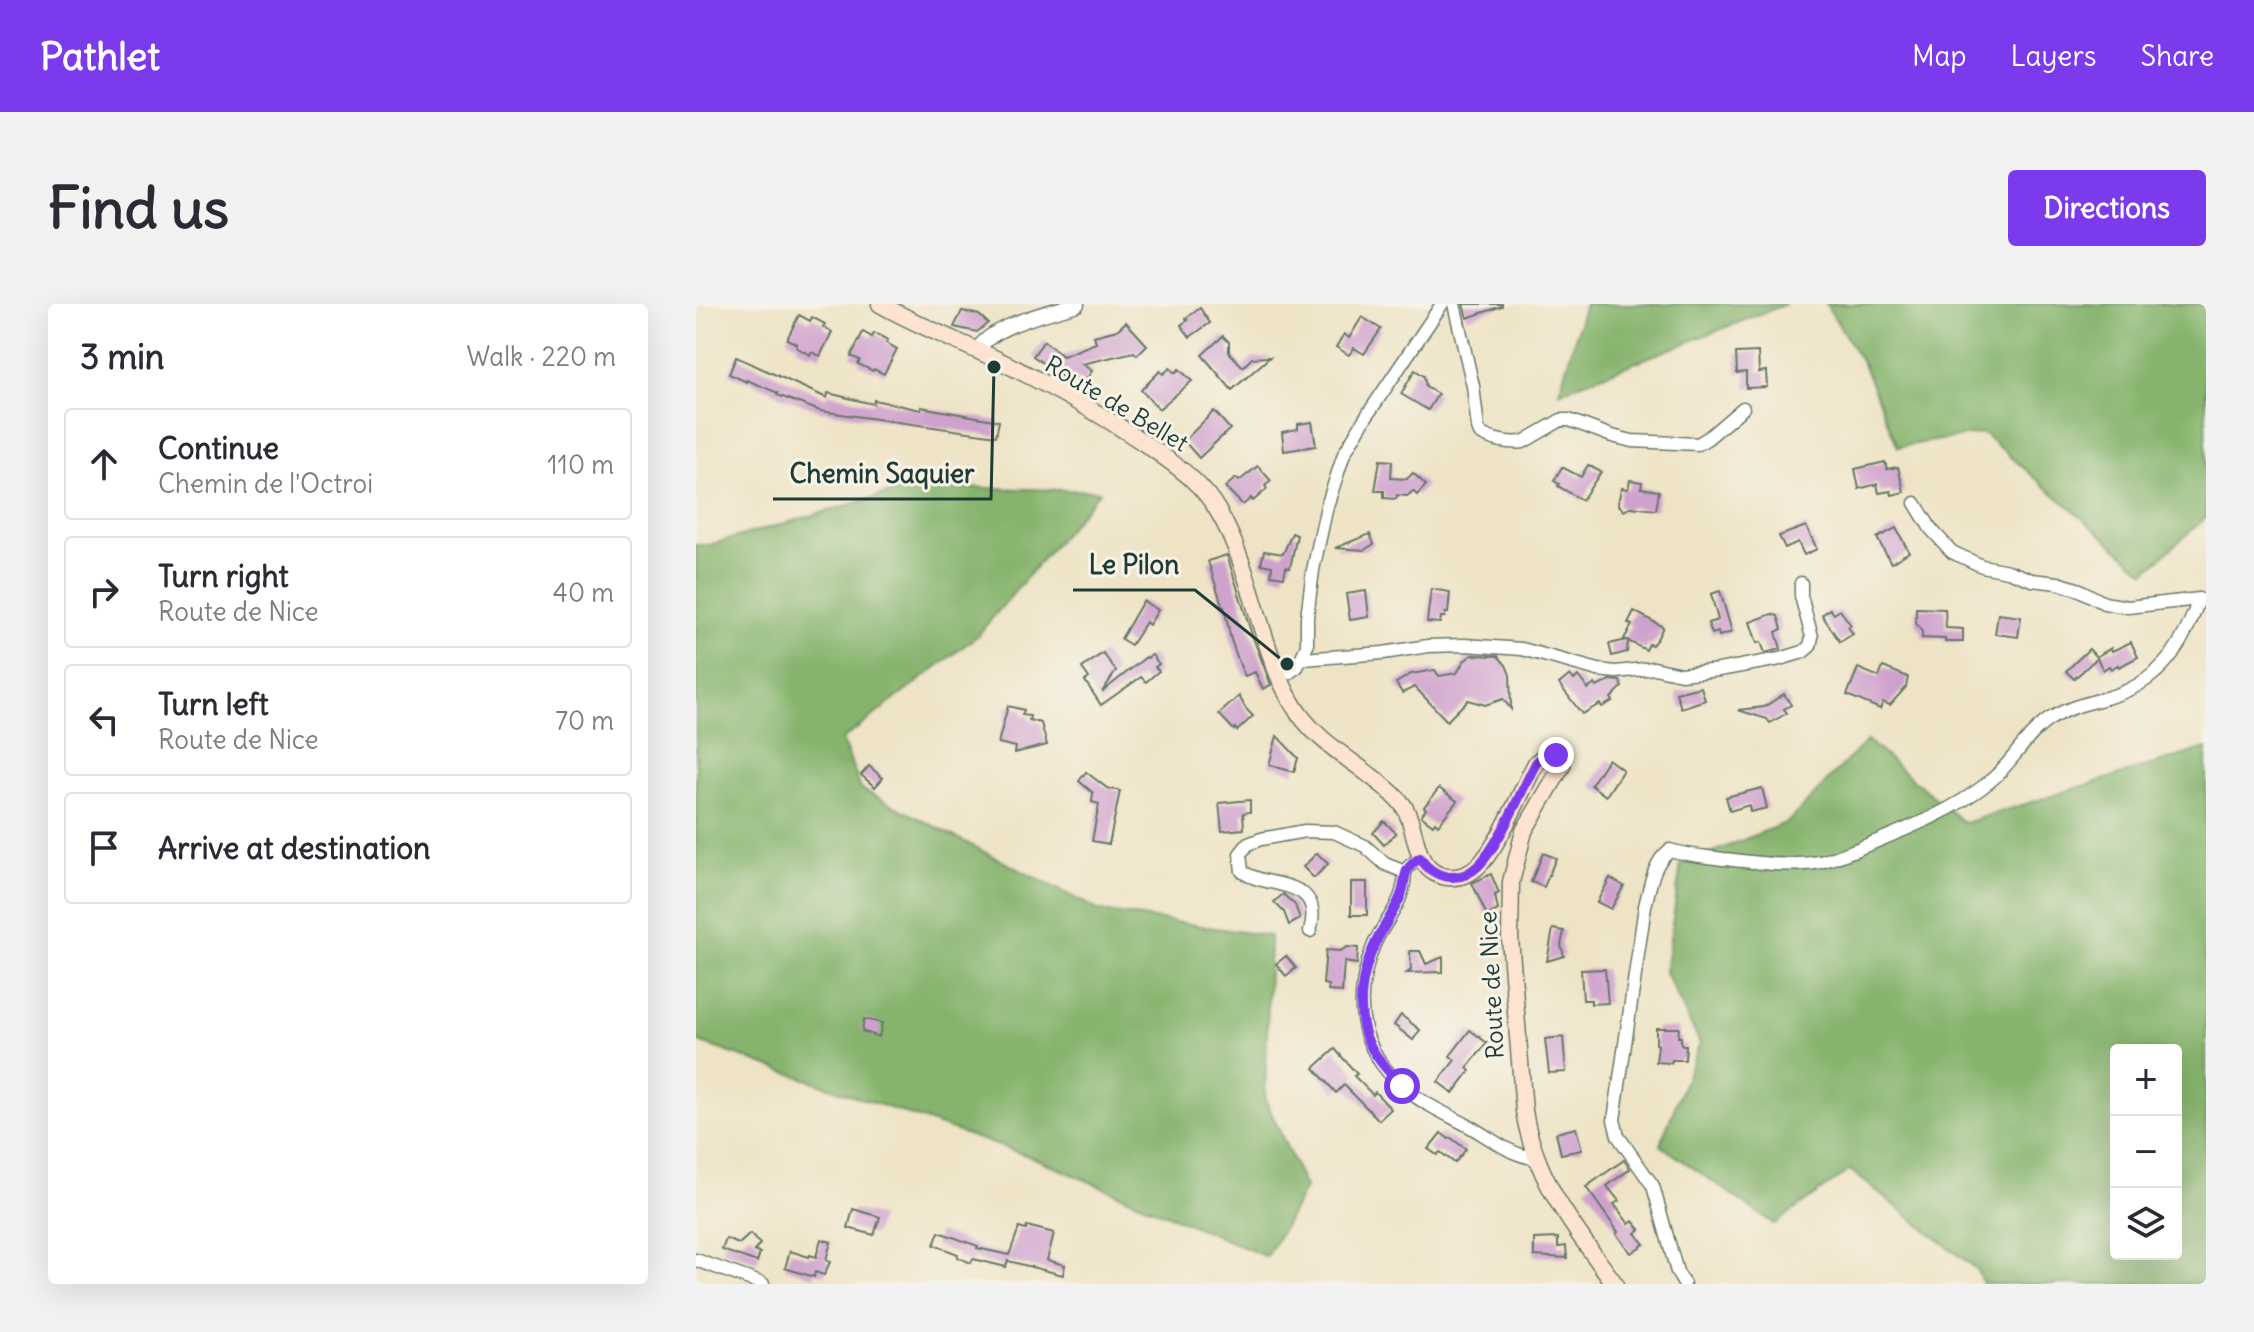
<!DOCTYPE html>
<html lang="en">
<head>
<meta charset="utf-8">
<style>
  :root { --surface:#fff; --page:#f2f2f3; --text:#2b2b33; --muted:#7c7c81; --line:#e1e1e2; --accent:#7c3aed }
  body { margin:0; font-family:Delius,sans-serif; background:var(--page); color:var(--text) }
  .controls { position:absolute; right:24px; bottom:24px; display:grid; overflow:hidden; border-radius:8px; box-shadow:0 8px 32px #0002 }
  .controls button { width:72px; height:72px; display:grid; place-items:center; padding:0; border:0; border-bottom:2px solid var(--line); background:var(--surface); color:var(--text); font:40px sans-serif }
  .stop { position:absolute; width:24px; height:24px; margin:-18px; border:6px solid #7c3aed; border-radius:50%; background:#fff }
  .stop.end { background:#7c3aed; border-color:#fff; box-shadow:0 2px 8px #0008 }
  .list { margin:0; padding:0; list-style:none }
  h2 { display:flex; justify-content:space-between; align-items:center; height:104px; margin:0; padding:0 32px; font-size:34px }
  h2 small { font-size:26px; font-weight:400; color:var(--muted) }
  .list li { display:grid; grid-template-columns:52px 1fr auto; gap:24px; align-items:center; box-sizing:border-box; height:112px; margin:0 16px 16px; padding:0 16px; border:2px solid var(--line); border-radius:8px }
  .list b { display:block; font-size:30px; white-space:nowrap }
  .list p { margin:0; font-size:26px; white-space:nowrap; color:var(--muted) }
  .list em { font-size:26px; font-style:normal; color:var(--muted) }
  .icon { flex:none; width:44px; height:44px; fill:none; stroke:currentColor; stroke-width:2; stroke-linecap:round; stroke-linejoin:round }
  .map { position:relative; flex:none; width:1510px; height:980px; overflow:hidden; border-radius:8px }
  header { display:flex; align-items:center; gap:48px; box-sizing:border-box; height:112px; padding:0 40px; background:var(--accent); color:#fff }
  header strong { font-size:38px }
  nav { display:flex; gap:44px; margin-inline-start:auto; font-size:28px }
  .intro { display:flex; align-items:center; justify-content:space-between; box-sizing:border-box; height:192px; padding:0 48px }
  h1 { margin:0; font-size:56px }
  .button { padding:20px 36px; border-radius:8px; background:var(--accent); color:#fff; font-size:28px; font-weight:700 }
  main { display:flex; gap:48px; padding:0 48px }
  aside { flex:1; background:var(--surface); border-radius:8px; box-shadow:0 8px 32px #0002 }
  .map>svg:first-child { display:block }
</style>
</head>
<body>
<header>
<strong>Pathlet</strong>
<nav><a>Map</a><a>Layers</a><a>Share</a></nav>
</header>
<div class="intro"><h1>Find us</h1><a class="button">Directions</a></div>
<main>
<aside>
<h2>3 min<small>Walk · 220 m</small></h2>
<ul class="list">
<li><svg class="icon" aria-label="ahead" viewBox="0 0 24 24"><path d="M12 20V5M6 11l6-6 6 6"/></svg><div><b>Continue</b><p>Chemin de l'Octroi</p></div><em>110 m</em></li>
<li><svg class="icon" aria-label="right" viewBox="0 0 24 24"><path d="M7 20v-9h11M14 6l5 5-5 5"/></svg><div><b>Turn right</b><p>Route de Nice</p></div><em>40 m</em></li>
<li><svg class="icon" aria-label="left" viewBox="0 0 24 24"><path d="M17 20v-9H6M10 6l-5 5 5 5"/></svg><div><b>Turn left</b><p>Route de Nice</p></div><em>70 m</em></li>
<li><svg class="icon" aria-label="arrive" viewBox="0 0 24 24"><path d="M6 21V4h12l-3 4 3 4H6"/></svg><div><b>Arrive at destination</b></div></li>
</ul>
</aside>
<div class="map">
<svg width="1510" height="980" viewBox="0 0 1510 980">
  <rect width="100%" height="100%" fill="#f7f3e8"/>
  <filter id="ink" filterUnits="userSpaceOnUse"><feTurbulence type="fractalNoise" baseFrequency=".0125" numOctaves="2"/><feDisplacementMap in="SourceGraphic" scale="16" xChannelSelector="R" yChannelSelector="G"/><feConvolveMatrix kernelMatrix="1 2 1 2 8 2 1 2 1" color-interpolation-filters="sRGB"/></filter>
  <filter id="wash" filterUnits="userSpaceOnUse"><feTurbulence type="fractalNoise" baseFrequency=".006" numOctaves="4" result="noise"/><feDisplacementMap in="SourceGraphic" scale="32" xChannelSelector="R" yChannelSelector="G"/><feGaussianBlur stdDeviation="1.8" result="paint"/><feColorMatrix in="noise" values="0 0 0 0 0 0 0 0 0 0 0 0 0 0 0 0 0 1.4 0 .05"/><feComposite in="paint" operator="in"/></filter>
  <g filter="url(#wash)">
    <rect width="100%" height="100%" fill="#eee3c5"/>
    <g fill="#86b46d" stroke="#527850" stroke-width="2" fill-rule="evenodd">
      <polygon points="889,0 1090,0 863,88"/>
      <polygon points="1130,0 1510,0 1510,213 1449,268 1287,129 1202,143 1168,62"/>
      <polygon points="219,182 404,187 281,332 146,436 165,485 404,607 574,632 569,795 609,884 571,953 338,854 0,737 0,241 13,241"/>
      <path d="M1171 436 1268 519 1510 444V980H1287L1281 966 1154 866 1078 920 964 841 1004 739 969 668 985 561 1092 518ZM1420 746H1480V950H1420Z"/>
    </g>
    <g id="blocks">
      <g fill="#cfa2ce">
        <polygon points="767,0 806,0 806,2 771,14"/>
        <polygon points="504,4 514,19 494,33 485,21 492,16 490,14"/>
        <polygon points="266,7 283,11 292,19 281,28 258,23"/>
        <polygon points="103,11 114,17 116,13 129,20 127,23 136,28 124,52 115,48 114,51 100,43 101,40 91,35"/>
        <polygon points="666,13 685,25 668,50 658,44 653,51 640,43 648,30 653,34"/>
        <polygon points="430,18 451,41 441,51 438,48 386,60 396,67 387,80 374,70 365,73 361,63 355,65 337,52 348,37 367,52 400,39 398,32 421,26"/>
        <polygon points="167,28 176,33 178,29 192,36 190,39 201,45 188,70 178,65 177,67 162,60 164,56 155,52"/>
        <polygon points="527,32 533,38 533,48 547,63 556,54 574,53 536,86 506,51"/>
        <polygon points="1062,48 1063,68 1070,67 1071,83 1050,84 1050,68 1041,69 1040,49"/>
        <polygon points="40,53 131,94 132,89 177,100 178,96 225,106 225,103 303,117 300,132 124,107 81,91 82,89 51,76 51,78 33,70"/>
        <polygon points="474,64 479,69 483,65 496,77 463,105 445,86 464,67 467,70"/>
        <polygon points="719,66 728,72 730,83 742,90 732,106 705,90"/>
        <polygon points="518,107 534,125 503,154 488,137"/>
        <polygon points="616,118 620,142 588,147 586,128 602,125 602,120"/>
        <polygon points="684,156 696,157 695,174 711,175 717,169 730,181 721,191 717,187 711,192 701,191 700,195 688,194 688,187 679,187"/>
        <polygon points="1189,158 1191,165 1202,163 1208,188 1196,191 1195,187 1183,189 1181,180 1163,185 1159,165"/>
        <polygon points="892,161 905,168 886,196 862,182 863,180 858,177 866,163 885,173"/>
        <polygon points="562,162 575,177 569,182 571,185 557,197 555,194 547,201 529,183 540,174 543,177"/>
        <polygon points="934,176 946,178 945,184 963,187 960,206 935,203 928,207 922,200 925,184 932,185"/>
        <polygon points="1110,222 1121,245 1108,251 1102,238 1089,244 1083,232"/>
        <polygon points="1200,224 1213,248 1195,259 1181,234"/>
        <polygon points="596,229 601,231 594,264 590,263 588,273 575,271 576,262 565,260 568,247 587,250"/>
        <polygon points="674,230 678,240 668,246 639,244"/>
        <polygon points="531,251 556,331 575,381 567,385 559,368 549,372 544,361 535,336 528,303 527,304 512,257"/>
        <polygon points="735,285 754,288 752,309 749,309 749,313 745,313 744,319 731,318"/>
        <polygon points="670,287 673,313 654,316 650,290"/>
        <polygon points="1024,287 1036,328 1023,332 1022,328 1016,330 1012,319 1022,316 1015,290"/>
        <polygon points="447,297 462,306 453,321 450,318 435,341 425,335"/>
        <polygon points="1220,304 1249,305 1250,324 1267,325 1267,338 1249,338 1249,335 1226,334 1226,328 1220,319"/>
        <polygon points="1134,305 1138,310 1144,306 1155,321 1152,323 1157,330 1144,338 1126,311"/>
        <polygon points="938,307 967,323 961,335 956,341 953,340 950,346 932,337 931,348 916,352 913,340 931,336 928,335 936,321 932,319"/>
        <polygon points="1076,310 1082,312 1086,325 1080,328 1085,345 1069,349 1065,338 1061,339 1054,318"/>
        <polygon points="1302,310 1325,313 1322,333 1299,330"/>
        <polygon points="1435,338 1442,353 1423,363 1422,361 1415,365 1413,362 1407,366 1401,354 1378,375 1370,367 1393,345 1400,353 1415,344 1416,347"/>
        <polygon points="407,349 420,367 406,388 450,353 451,354 456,351 463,360 459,363 463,367 450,378 445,373 405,401 389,377 393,374 386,364"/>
        <polygon points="776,351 802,352 810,361 814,371 815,405 807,395 789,401 772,396 751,417 719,383 706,389 700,379 715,370 739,366 743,372 761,369 768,357"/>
        <polygon points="1187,363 1212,373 1210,383 1194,401 1187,398 1184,405 1151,391 1162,364 1183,373"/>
        <polygon points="874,371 878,376 882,372 892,385 899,380 901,383 914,376 924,377 926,383 915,394 917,397 906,403 904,400 886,410 863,380"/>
        <polygon points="1005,383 1009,396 985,404 980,389"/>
        <polygon points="1088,390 1095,401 1088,405 1091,409 1074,419 1071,415 1042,406 1068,403"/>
        <polygon points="543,392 550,405 557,412 541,427 539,424 538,426 523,410"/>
        <polygon points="312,402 328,406 326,411 334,412 333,416 345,419 351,441 319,449 320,443 302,439"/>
        <polygon points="581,432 602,454 598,468 573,461"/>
        <polygon points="912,455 927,466 910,492 895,481"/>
        <polygon points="173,462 187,474 179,483 165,471"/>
        <polygon points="390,468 411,484 424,487 413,540 396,537 403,500 396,498 397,489 383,477"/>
        <polygon points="743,484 761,497 742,521 739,518 737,521 725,512 730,505 728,503"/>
        <polygon points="1066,484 1071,504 1054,508 1053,501 1034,507 1030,493"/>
        <polygon points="554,496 554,508 547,509 548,525 526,527 523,499"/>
        <polygon points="688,517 700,529 688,541 677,529"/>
        <polygon points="621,549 632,560 618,574 607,563"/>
        <polygon points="847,549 860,554 848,583 835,578"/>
        <polygon points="795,570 803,589 799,591 802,606 791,612 776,579"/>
        <polygon points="914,574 928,582 915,605 901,598"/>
        <rect x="655" y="578" width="16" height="33"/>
        <polygon points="587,590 599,601 604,615 593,621 588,608 578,598"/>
        <polygon points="857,625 868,627 865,641 868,652 851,657"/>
        <polygon points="651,643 662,644 661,660 648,658 646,688 632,687 633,681 627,680 630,646 644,647"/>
        <polygon points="714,647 724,647 730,660 747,653 747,668 711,669 715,666"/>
        <polygon points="590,652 600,664 590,672 580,660"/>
        <polygon points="909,665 912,699 895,700 895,696 887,696 885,666"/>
        <polygon points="705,711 724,726 717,736 698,721"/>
        <polygon points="168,715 186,719 183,733 166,727"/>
        <polygon points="960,724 983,724 982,733 985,733 985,741 990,741 989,756 976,756 975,759 960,758 962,741 960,740"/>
        <polygon points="774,726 791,739 771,764 774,767 757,789 742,778 759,756 754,752"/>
        <polygon points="867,733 870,768 853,769 849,735"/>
        <polygon points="639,745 661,770 658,772 677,791 679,788 695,805 683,816 648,781 640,789 618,764"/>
        <polygon points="880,824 886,846 865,850 860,829"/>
        <polygon points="745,829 753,835 755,834 770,845 759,859 744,848 741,851 732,845"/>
        <polygon points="928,856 934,865 911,882 923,897 918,900 933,920 937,917 944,925 939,929 948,940 935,949 920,930 922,928 890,883"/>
        <polygon points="157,905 184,913 178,931 152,924"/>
        <polygon points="331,922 358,929 351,956 369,961 367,971 312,957 312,955 310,963 277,955 275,959 261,953 262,950 238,941 243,928 282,942 281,944 313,951 323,924 330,926"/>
        <polygon points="54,930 64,940 58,947 64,949 61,958 26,946 30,935 43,940"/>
        <polygon points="862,934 862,943 870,942 871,954 838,952 838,935"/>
        <polygon points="125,935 135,938 130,956 134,958 128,971 119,968 118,973 89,964 94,947 113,953 114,951 120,953"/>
      </g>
    </g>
  </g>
  <g filter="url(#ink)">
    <use href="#blocks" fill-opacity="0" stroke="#677767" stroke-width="2"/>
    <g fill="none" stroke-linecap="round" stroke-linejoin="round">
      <defs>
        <g id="minor">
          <path d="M758 0 777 82 782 124 784 129C795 136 814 140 827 138L865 116H873L916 132 936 137 1002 140 1012 134 1047 104"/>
          <polyline points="607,355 687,349 732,342 769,341 826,345 902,366 920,368 958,364 985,370 1023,366 1084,355 1107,348 1114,342 1116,333 1105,292 1105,279"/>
          <polyline points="585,374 601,363 611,342 611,313 617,266 631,202 648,150 668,116 746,0"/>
          <path d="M724 554C720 557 713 561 710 566 708 570 709 578 707 583 706 592 702 598 698 606 691 618 682 630 677 643 657 695 662 744 706 782 724 798 748 809 769 820 791 831 814 852 839 854"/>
          <path d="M614 627C630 571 568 586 546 567L544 550 552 540 565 535 609 527 638 528 669 542 689 560 709 568"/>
          <polyline points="0,956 67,980"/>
          <path d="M988 980 981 968 957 882 922 832 918 816 949 602C954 583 957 558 974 546 992 552 1009 552 1027 555 1060 558 1091 564 1124 558 1137 555 1151 549 1164 544 1208 526 1256 508 1293 478 1317 459 1330 429 1357 413 1382 398 1405 398 1430 387 1471 369 1490 334 1503 295L1432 303 1408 299 1384 286 1362 279 1336 276 1312 267 1286 262 1256 248 1235 225 1219 199"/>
        </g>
        <path id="tertiary" d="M281 47C296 20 353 9 381 0"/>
        <path id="secondary" d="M184 0C223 22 264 38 304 57 357 83 409 112 457 145 482 163 506 179 522 207 557 266 562 339 596 399 614 430 643 448 671 469 684 479 697 488 707 501 723 524 715 569 752 573 762 574 772 571 780 564 802 545 825 487 840 459 847 453 850 450 860 451L866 462 828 527 815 578 814 634 828 807C839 876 879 925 919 980"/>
      </defs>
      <use href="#minor" stroke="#677767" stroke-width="15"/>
      <use href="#tertiary" stroke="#677767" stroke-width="17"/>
      <use href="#secondary" stroke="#677767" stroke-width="19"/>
      <use href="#minor" stroke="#fff" stroke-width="12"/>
      <use href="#tertiary" stroke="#fff" stroke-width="14"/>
      <use href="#secondary" stroke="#fde4d0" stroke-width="16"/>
    </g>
  </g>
  <g fill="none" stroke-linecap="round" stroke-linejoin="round" filter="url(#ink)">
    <path stroke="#7c3aed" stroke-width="10" d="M706 782C693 768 676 750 670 732 660 703 666 667 679 640 686 625 696 611 703 596 713 576 702 568 724 554 738 575 763 580 782 562 803 542 825 487 840 459L848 451H860"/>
  </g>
  <g text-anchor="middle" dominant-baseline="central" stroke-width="6" stroke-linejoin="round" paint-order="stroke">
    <g font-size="24" fill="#1f3d34" stroke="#f7f3e8">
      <text transform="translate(421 99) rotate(31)">Route de Bellet</text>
      <text transform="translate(795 681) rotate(-93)">Route de Nice</text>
    </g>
  </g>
  <path fill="none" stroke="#1f3d34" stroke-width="3" d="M298 63L295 195H77M591 360L499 286H377"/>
  <g fill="#1f3d34" stroke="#f7f3e8" stroke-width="3">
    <circle cx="298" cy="63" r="8"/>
    <circle cx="591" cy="360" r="8"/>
  </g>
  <g font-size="26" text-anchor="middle" font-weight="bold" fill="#1f3d34" stroke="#f7f3e8" stroke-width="6" stroke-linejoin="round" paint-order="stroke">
    <text x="186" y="179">Chemin Saquier</text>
    <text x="438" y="270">Le Pilon</text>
  </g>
</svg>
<div class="controls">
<button>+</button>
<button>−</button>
<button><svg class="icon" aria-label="layers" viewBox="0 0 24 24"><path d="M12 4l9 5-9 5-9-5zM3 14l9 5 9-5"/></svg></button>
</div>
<div class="stop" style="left:706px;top:782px"></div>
<div class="stop end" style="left:860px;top:451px"></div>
</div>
</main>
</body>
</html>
